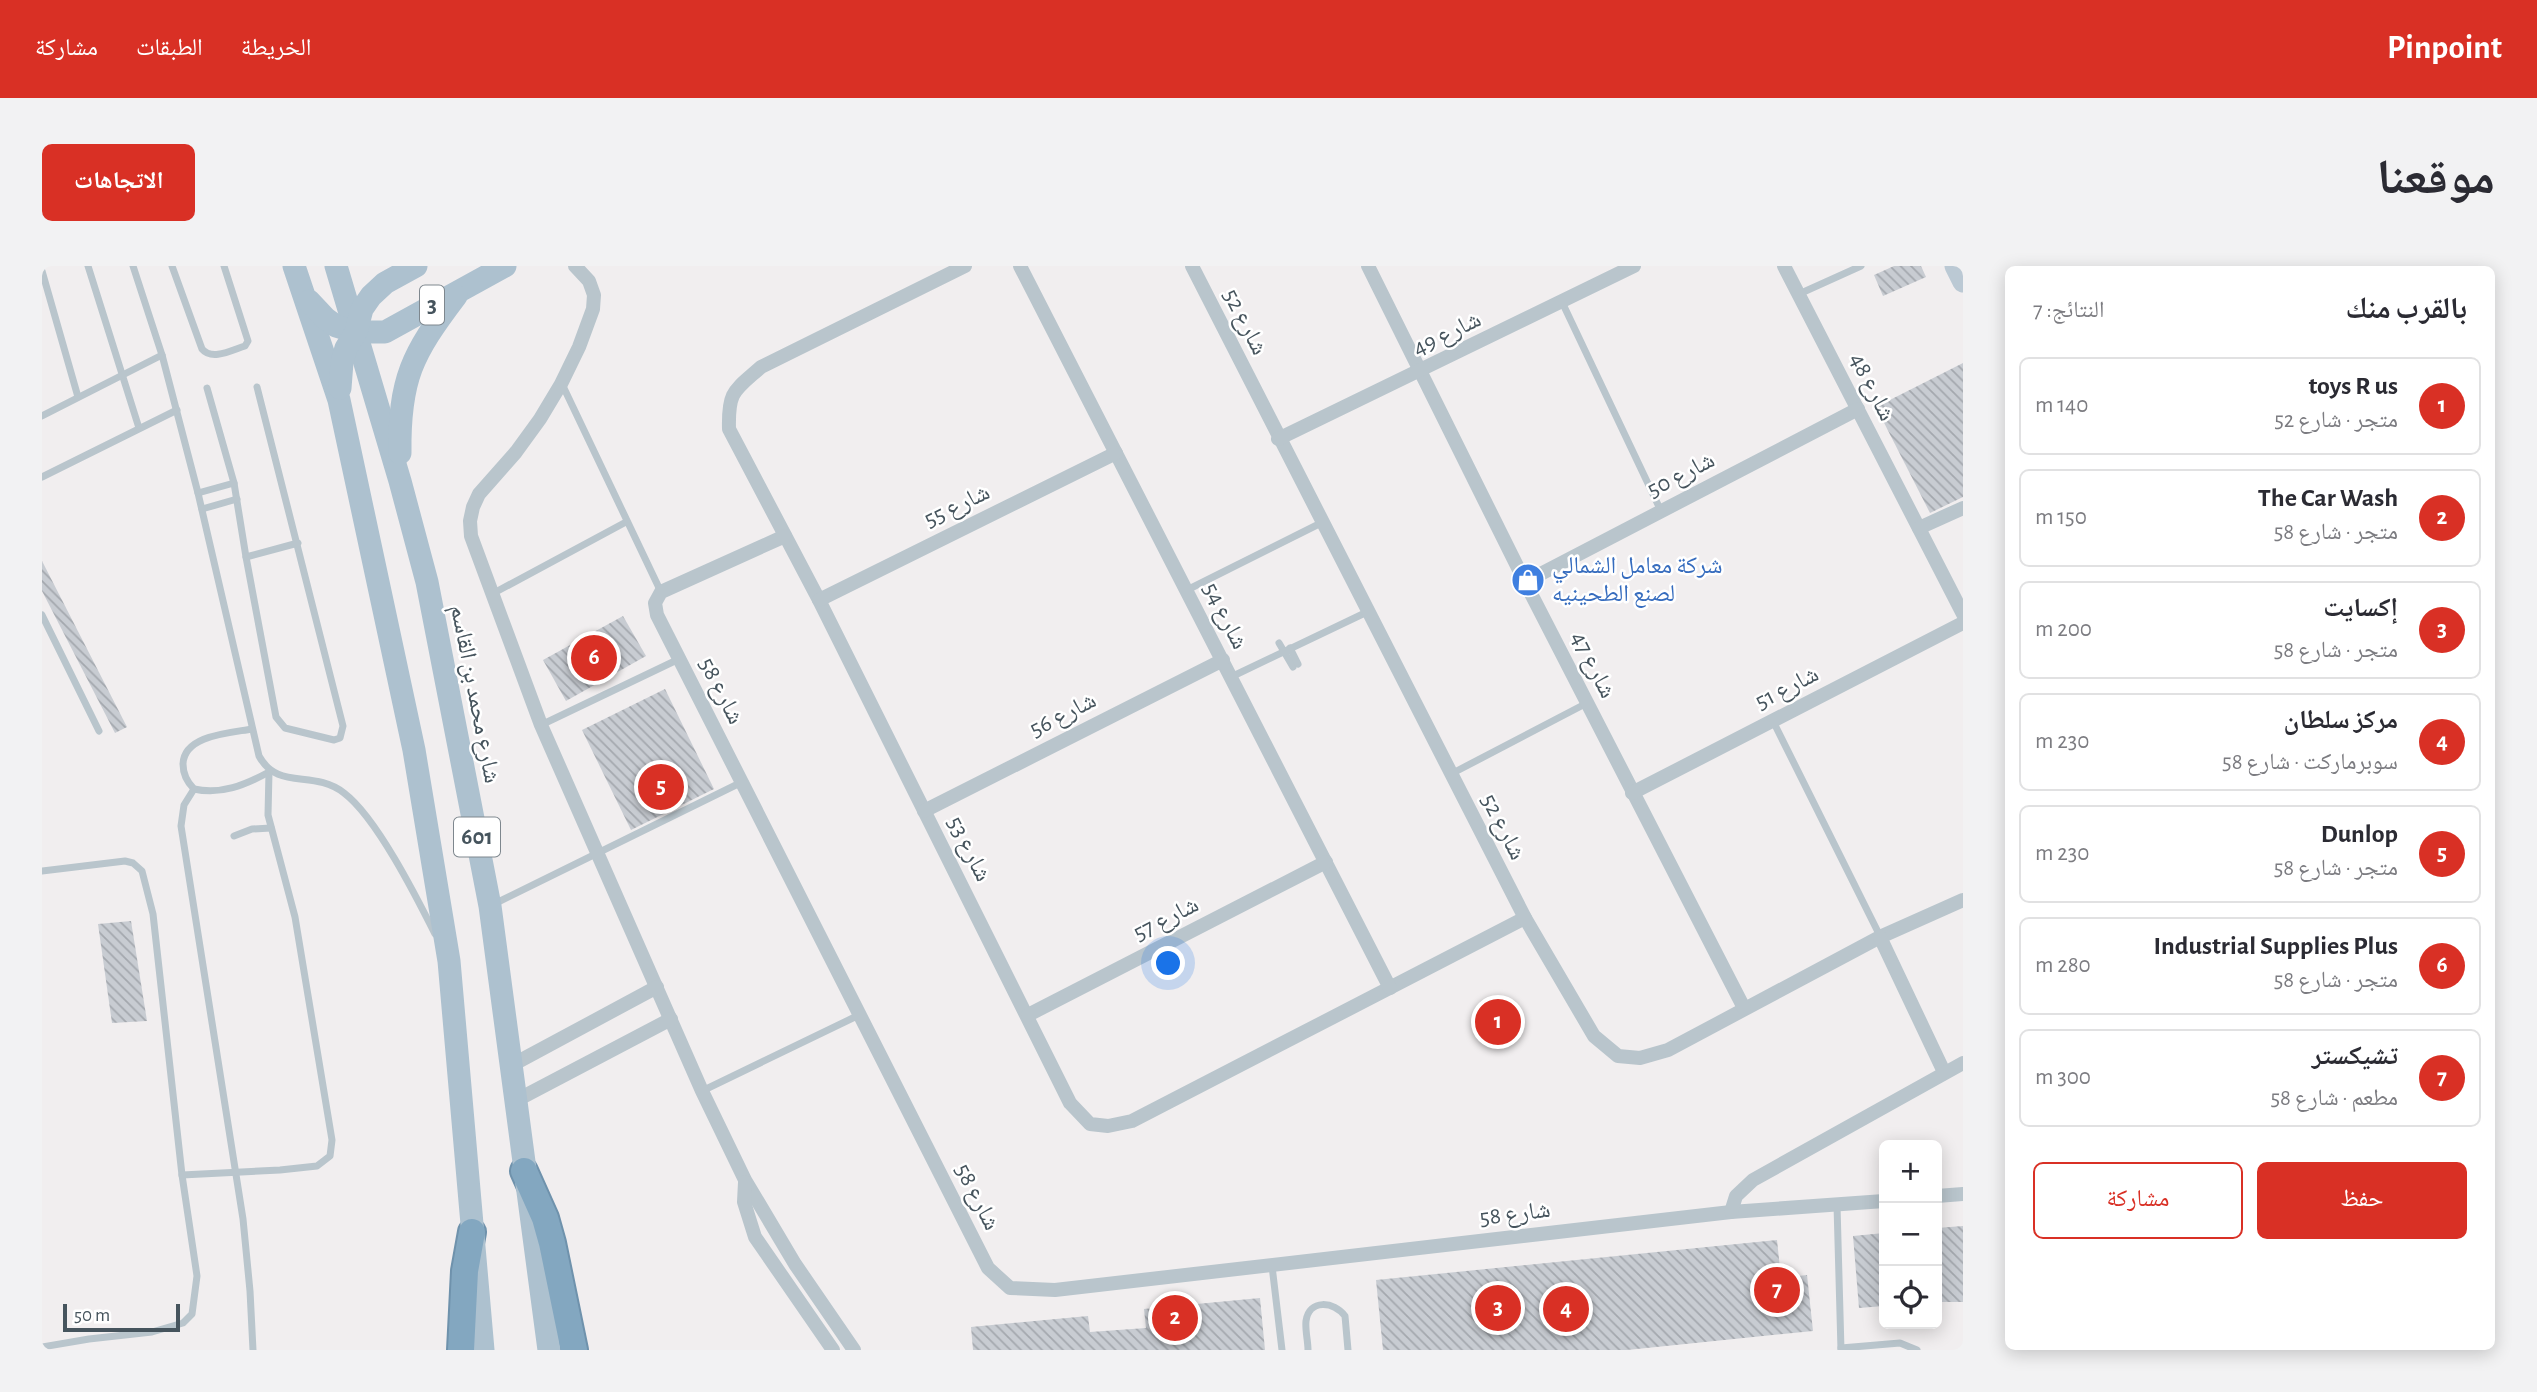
<!DOCTYPE html>
<html lang="ar">
<head>
<meta charset="utf-8">
<style>
  :root { --surface:#fff; --page:#f2f2f3; --text:#2b2b33; --muted:#7c7c81; --line:#e1e1e2; --accent:#d93025 }
  body { margin:0; font-family:"Alegreya Sans","Noto Naskh Arabic",sans-serif; background:var(--page); color:var(--text); direction:rtl }
  .controls { position:absolute; right:21px; bottom:21px; display:grid; overflow:hidden; border-radius:10px; box-shadow:0 4px 18px #0003 }
  .controls button { width:63px; height:63px; display:grid; place-items:center; padding:0; border:0; border-bottom:2px solid var(--line); background:var(--surface); color:var(--text); font:35px sans-serif }
  .scale { position:absolute; left:21px; bottom:18px; width:117px; box-sizing:border-box; padding-left:7px; border:4px solid #46545d; border-top:0; font-size:19px; line-height:24px; white-space:nowrap; color:#46545d; -webkit-text-stroke:5px #fff; paint-order:stroke }
  .you { position:absolute; left:1127px; top:698px; width:24px; height:24px; margin:-18px; border:5px solid #fff; border-radius:50%; background:#1a73e8; box-shadow:0 0 0 10px #1a73e833 }
  .badge { display:grid; place-items:center; width:46px; height:46px; border-radius:50%; background:var(--accent); color:#fff; font-size:23px; font-weight:700 }
  .pin { position:absolute; translate:-50% -50%; border:4px solid #fff; box-shadow:0 2px 7px #0006 }
  .list { margin:0; padding:0; list-style:none }
  h2 { display:flex; justify-content:space-between; align-items:center; height:91px; margin:0; padding:0 28px; font-size:30px }
  h2 small { font-size:23px; font-weight:400; color:var(--muted) }
  .list li { display:grid; grid-template-columns:46px 1fr auto; gap:21px; align-items:center; box-sizing:border-box; height:98px; margin:0 14px 14px; padding:0 14px; border:2px solid var(--line); border-radius:10px }
  .list b { display:block; font-size:26px; white-space:nowrap }
  .list p { margin:0; font-size:23px; white-space:nowrap; color:var(--muted) }
  .list em { font-size:23px; font-style:normal; color:var(--muted) }
  .actions { display:flex; gap:14px; padding:21px 28px }
  .actions a { flex:1; padding:16px 0; border:2px solid var(--accent); border-radius:10px; text-align:center; font-size:24px; color:var(--accent) }
  .actions .main { background:var(--accent); color:#fff }
  .icon { flex:none; width:38px; height:38px; fill:none; stroke:currentColor; stroke-width:2; stroke-linecap:round; stroke-linejoin:round }
  .map { position:relative; flex:none; width:1921px; height:1084px; overflow:hidden; direction:ltr; border-radius:10px }
  header { display:flex; align-items:center; gap:42px; box-sizing:border-box; height:98px; padding:0 35px; background:var(--accent); color:#fff }
  header strong { font-size:33px }
  nav { display:flex; gap:38px; margin-inline-start:auto; font-size:24px }
  .intro { display:flex; align-items:center; justify-content:space-between; box-sizing:border-box; height:168px; padding:0 42px }
  h1 { margin:0; font-size:49px }
  .button { padding:18px 32px; border-radius:10px; background:var(--accent); color:#fff; font-size:24px; font-weight:700 }
  main { display:flex; gap:42px; padding:0 42px }
  aside { flex:1; background:var(--surface); border-radius:10px; box-shadow:0 4px 18px #0003 }
  .map>svg:first-child { display:block }
</style>
</head>
<body>
<header>
<strong>Pinpoint</strong>
<nav><a>الخريطة</a><a>الطبقات</a><a>مشاركة</a></nav>
</header>
<div class="intro"><h1>موقعنا</h1><a class="button">الاتجاهات</a></div>
<main>
<aside>
<h2>بالقرب منك<small>النتائج: 7</small></h2>
<ul class="list">
<li><span class="badge">1</span><div><b>toys R us</b><p>متجر · شارع 52</p></div><em>140 m</em></li>
<li><span class="badge">2</span><div><b>The Car Wash</b><p>متجر · شارع 58</p></div><em>150 m</em></li>
<li><span class="badge">3</span><div><b>إكسايت</b><p>متجر · شارع 58</p></div><em>200 m</em></li>
<li><span class="badge">4</span><div><b>مركز سلطان</b><p>سوبرماركت · شارع 58</p></div><em>230 m</em></li>
<li><span class="badge">5</span><div><b>Dunlop</b><p>متجر · شارع 58</p></div><em>230 m</em></li>
<li><span class="badge">6</span><div><b>Industrial Supplies Plus</b><p>متجر · شارع 58</p></div><em>280 m</em></li>
<li><span class="badge">7</span><div><b>تشيكستر</b><p>مطعم · شارع 58</p></div><em>300 m</em></li>
</ul>
<div class="actions"><a class="main">حفظ</a><a>مشاركة</a></div>
</aside>
<div class="map">
<svg width="1921" height="1084" viewBox="0 0 1921 1084">
  <defs>
    <pattern id="building-back-hatch" width="6" height="6" patternUnits="userSpaceOnUse" patternTransform="scale(1.75)"><rect width="6" height="6" fill="#c8ccd2"/><path d="M-1 5l2 2M0 0l6 6M5-1l2 2" fill="none" stroke="#a4a8ae"/></pattern>
  </defs>
  <rect width="100%" height="100%" fill="#f1eeef"/>
  <g fill="url(#building-back-hatch)">
    <polygon points="1852,0 1879,0 1884,11 1841,30 1832,9"/>
    <polygon points="1921,97 1921,231 1888,247 1834,141"/>
    <polygon points="0,295 85,461 73,467 0,325"/>
    <polygon points="581,350 604,390 524,435 501,394"/>
    <polygon points="623,423 672,523 589,564 540,464"/>
    <polygon points="89,655 105,755 70,757 56,658"/>
    <polygon points="1921,960 1921,1036 1895,1036 1895,962"/>
    <polygon points="1842,967 1842,1040 1817,1042 1811,970"/>
    <polygon points="1735,974 1739,1012 1765,1009 1771,1065 1585,1084 1341,1084 1334,1014"/>
    <polygon points="1218,1032 1223,1084 931,1084 929,1061 1046,1050 1048,1066 1104,1062 1102,1043"/>
  </g>
  <g fill="none" stroke-linecap="round" stroke-linejoin="round">
    <defs>
      <g id="highway">
        <polyline points="482,905 503,952 510,977 532,1084"/>
        <polyline points="419,1084 423,1005 430,966"/>
      </g>
    </defs>
    <use href="#highway" stroke="#6f92ac" stroke-width="30"/>
    <g stroke="#b9c5cc" stroke-width="7">
      <polyline points="46,0 97,162"/>
      <path d="M91 0 120 89 156 227 217 490C236 525 271 503 302 527 334 551 374 630 393 668"/>
      <path d="M130 0 160 83C170 95 190 84 203 80L206 75 182 0"/>
      <polyline points="0,5 36,131"/>
      <polyline points="1757,28 1819,0"/>
      <polyline points="1520,36 1619,245"/>
      <polyline points="520,118 619,326"/>
      <polyline points="165,122 192,217 204,291 234,451 243,462 292,474 298,472 301,460 215,121"/>
      <polyline points="0,150 120,89"/>
      <polyline points="0,211 135,144"/>
      <polyline points="156,227 192,217"/>
      <polyline points="160,243 195,233"/>
      <polyline points="204,291 256,277"/>
      <polyline points="1145,324 1279,257"/>
      <polyline points="450,328 584,256"/>
      <polyline points="0,349 57,465"/>
      <polyline points="1237,377 1251,401"/>
      <polyline points="1248,382 1256,398"/>
      <polyline points="1189,411 1325,346"/>
      <polyline points="1731,455 1838,670"/>
      <polyline points="499,459 637,393"/>
      <path d="M210 463C188 467 142 469 141 498 141 509 145 516 152 523 179 529 203 519 227 506"/>
      <polyline points="1409,508 1545,437"/>
      <polyline points="152,523 142,539 139,560 201,953 208,1025 211,1084"/>
      <polyline points="192,570 210,563 229,562"/>
      <polyline points="0,605 83,595 91,597 100,605 111,648 140,909 155,1010 150,1048 141,1057 110,1066 47,1073 0,1081"/>
      <polyline points="452,638 700,516"/>
      <polyline points="660,825 817,749"/>
      <polyline points="140,909 238,904 275,900 288,890 290,874 253,651 226,549 227,506"/>
      <polyline points="1795,939 1799,1084"/>
      <polyline points="1230,1000 1240,1084"/>
      <polyline points="1799,1082 1858,1077 1875,1084"/>
      <path d="M1266 1084C1266 1075 1263 1064 1264 1055 1267 1033 1292 1035 1303 1050L1306 1084"/>
    </g>
    <g stroke="#b9c5cc" stroke-width="14">
      <polyline points="533,0 547,15 552,29 551,43 537,81 519,118 498,153 474,186 437,228 431,241 428,255 429,270 499,459 660,825 703,914 753,998 812,1084"/>
      <path d="M923 0 719 101C692 125 686 125 687 163L777 334 1028 837 1048 858 1066 860 1090 855 1483 652"/>
      <polyline points="978,0 1348,722"/>
      <polyline points="1150,0 1483,652 1552,770 1576,790 1598,792 1626,784 1838,671 1921,634"/>
      <polyline points="1326,0 1483,316 1702,742"/>
      <polyline points="1742,0 1921,348"/>
      <polyline points="1236,173 1592,0"/>
      <polyline points="1877,262 1921,242"/>
      <polyline points="743,270 619,326 613,337 615,349 946,1002 968,1022 1013,1024 1689,946 1842,935"/>
      <polyline points="1483,316 1816,143"/>
      <polyline points="777,334 1074,187"/>
      <polyline points="1590,527 1921,357"/>
      <polyline points="882,545 1181,394"/>
      <polyline points="1838,671 1902,806"/>
      <polyline points="986,749 1284,596"/>
      <polyline points="470,799 615,721"/>
      <polyline points="473,835 629,753"/>
      <polyline points="703,916 702,936 713,971 791,1084"/>
      <polyline points="1895,930 1921,928"/>
      <polyline points="1689,946 1694,930 1711,914 1921,797"/>
    </g>
    <polyline stroke="#bbc9d4" stroke-width="21" points="1913,0 1921,16"/>
    <g stroke="#adc1cf" stroke-width="23">
      <polyline points="252,0 297,134 372,484 407,695 441,1084"/>
      <polyline points="294,0 358,215 385,316 448,640 507,1084"/>
      <polyline points="267,35 283,52 294,60 314,66 343,66 463,0"/>
      <polyline points="298,122 300,96 304,82 314,66 320,43 329,30 343,17 374,0"/>
      <path d="M358 187C357 113 370 88 414 30"/>
    </g>
    <use href="#highway" stroke="#83a7c0" stroke-width="26"/>
  </g>
  <defs>
    <symbol id="shop-disc" viewBox="-11 -11 22 22"><circle r="9.5" fill="#3f7fe0" stroke="#fff"/><path d="M-5-2.5h2.3a2.7 3.5 0 0 1 5.4 0H5L5.5 6h-11ZM-1.5-2.5h3a1.5 2.3 0 0 0-3 0Z" fill="#fff"/></symbol>
  </defs>
  <g fill-rule="evenodd">
    <use href="#shop-disc" x="1467" y="295" width="38" height="38"/>
  </g>
  <g text-anchor="middle" dominant-baseline="central" stroke-width="5" stroke-linejoin="round" paint-order="stroke">
    <g fill="#fff" stroke="#7e878e" stroke-width="2">
      <rect x="378" y="19.5" width="24" height="39" rx="5"/>
      <rect x="412" y="551.5" width="46" height="39" rx="5"/>
    </g>
    <g font-size="23" font-weight="bold" fill="#46545d">
      <text x="390" y="39">3</text>
      <text x="435" y="571">601</text>
    </g>
    <g font-size="24" fill="#46545d" stroke="#fff">
      <text transform="translate(1203 56) rotate(63)">شارع 52</text>
      <text transform="translate(1405 68) rotate(-26)">شارع 49</text>
      <text transform="translate(1830 121) rotate(63)">شارع 48</text>
      <text transform="translate(1639 209) rotate(-27)">شارع 50</text>
      <text transform="translate(915 240) rotate(-26)">شارع 55</text>
      <text transform="translate(1183 350) rotate(63)">شارع 54</text>
      <text transform="translate(1551 399) rotate(63)">شارع 47</text>
      <text transform="translate(1745 422) rotate(-27)">شارع 51</text>
      <text transform="translate(679 425) rotate(63)">شارع 58</text>
      <text transform="translate(433 428) rotate(79)">شارع محمد بن القاسم</text>
      <text transform="translate(1021 449) rotate(-27)">شارع 56</text>
      <text transform="translate(1461 561) rotate(63)">شارع 52</text>
      <text transform="translate(927 583) rotate(63)">شارع 53</text>
      <text transform="translate(1124 653) rotate(-27)">شارع 57</text>
      <text transform="translate(935 931) rotate(63)">شارع 58</text>
      <text transform="translate(1473 948) rotate(-7)">شارع 58</text>
    </g>
    <g font-size="24" fill="#366cbe" stroke="#fff" text-anchor="start">
      <text x="1510" y="300">شركة معامل الشمالي<tspan x="1510" dy="28">لصنع الطحينيه</tspan></text>
    </g>
  </g>
</svg>
<div class="controls">
<button>+</button>
<button>−</button>
<button><svg class="icon" aria-label="locate" viewBox="0 0 24 24"><circle cx="12" cy="12" r="6"/><path d="M12 2v4M12 18v4M2 12h4M18 12h4"/></svg></button>
</div>
<div class="scale">50 m</div>
<div class="you"></div>
<div class="pin badge" style="left:1456px;top:756px">1</div>
<div class="pin badge" style="left:1133px;top:1052px">2</div>
<div class="pin badge" style="left:1456px;top:1042px">3</div>
<div class="pin badge" style="left:1524px;top:1043px">4</div>
<div class="pin badge" style="left:619px;top:521px">5</div>
<div class="pin badge" style="left:552px;top:392px">6</div>
<div class="pin badge" style="left:1735px;top:1024px">7</div>
</div>
</main>
</body>
</html>
